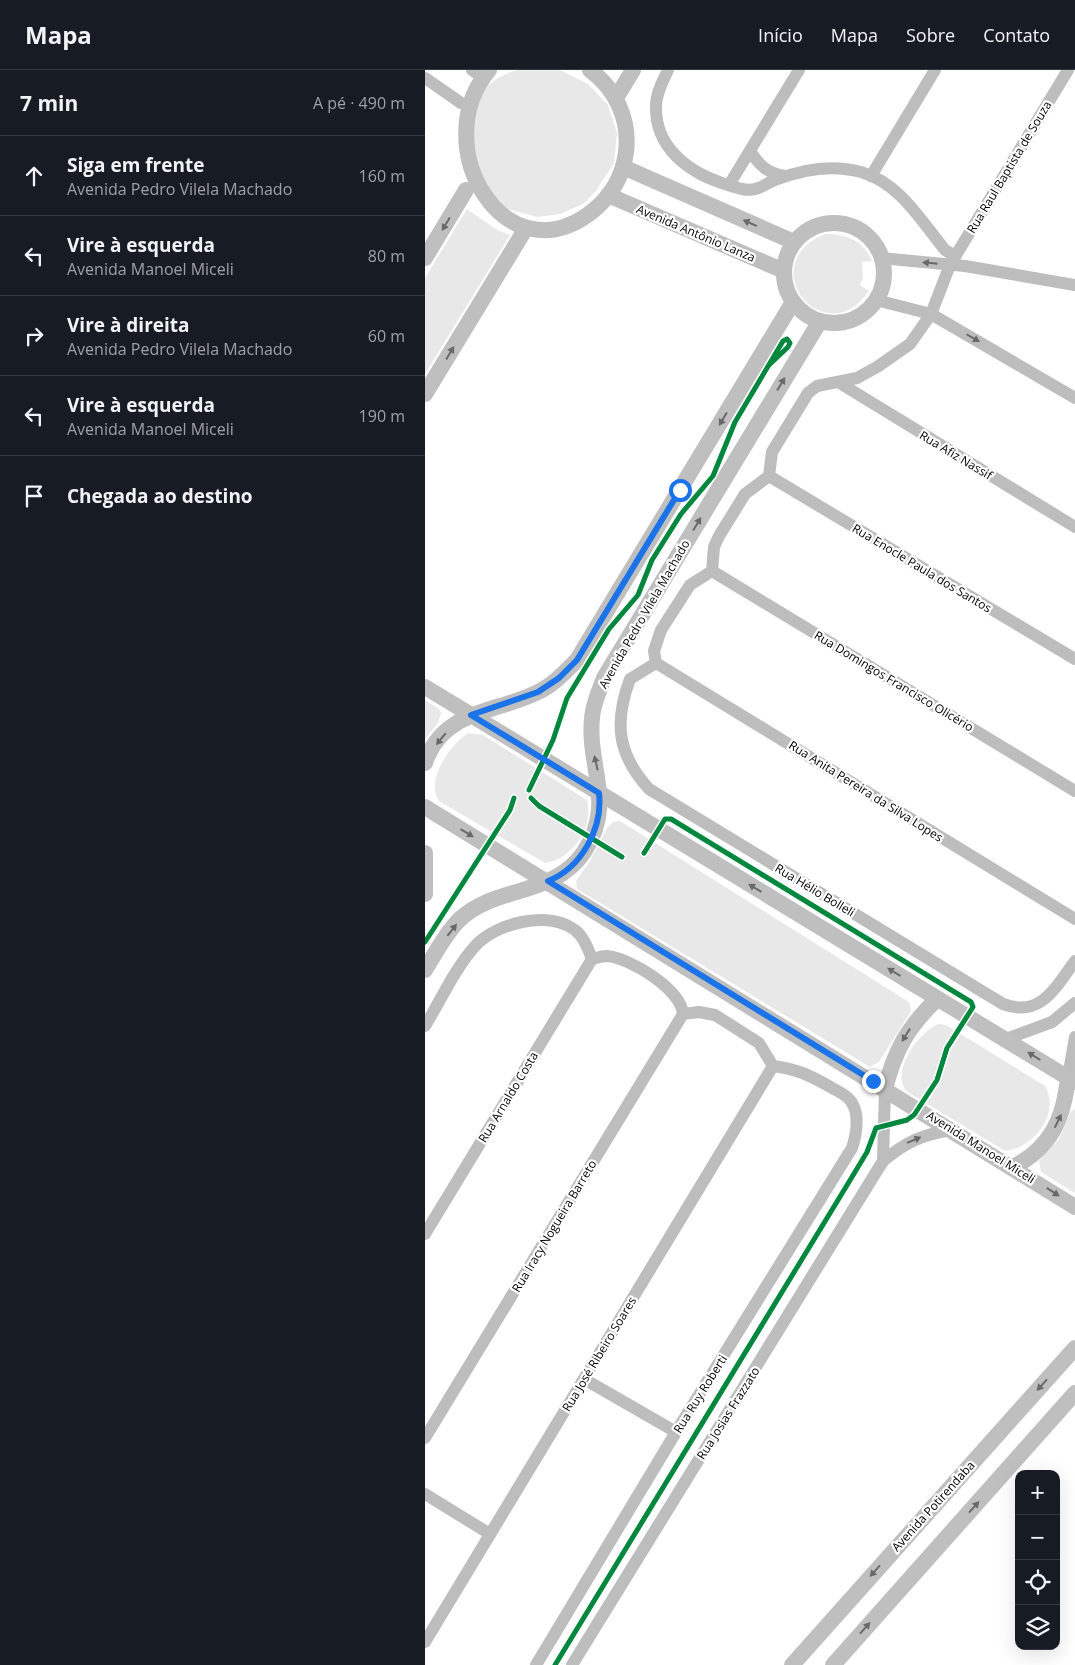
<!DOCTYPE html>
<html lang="pt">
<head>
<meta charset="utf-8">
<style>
  :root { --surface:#171b24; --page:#242831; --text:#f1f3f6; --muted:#9ea1a6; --line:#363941 }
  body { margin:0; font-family:"Open Sans",sans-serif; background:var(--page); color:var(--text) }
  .controls { position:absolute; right:15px; bottom:15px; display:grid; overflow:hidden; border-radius:10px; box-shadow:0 5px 20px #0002 }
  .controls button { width:45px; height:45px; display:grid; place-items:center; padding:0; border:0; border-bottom:1px solid var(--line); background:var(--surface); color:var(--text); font:25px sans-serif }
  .stop { position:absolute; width:15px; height:15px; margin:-11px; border:4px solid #1a73e8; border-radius:50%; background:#fff }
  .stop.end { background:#1a73e8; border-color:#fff; box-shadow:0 1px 5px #0008 }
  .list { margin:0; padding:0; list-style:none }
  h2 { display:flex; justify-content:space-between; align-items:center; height:65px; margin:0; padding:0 20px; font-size:21px }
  h2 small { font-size:16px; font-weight:400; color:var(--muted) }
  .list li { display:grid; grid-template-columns:32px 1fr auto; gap:15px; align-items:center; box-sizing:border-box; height:80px; padding:0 20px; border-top:1px solid var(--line) }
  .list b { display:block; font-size:19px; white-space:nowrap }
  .list p { margin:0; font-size:16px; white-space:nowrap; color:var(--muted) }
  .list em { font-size:16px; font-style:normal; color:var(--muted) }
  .icon { flex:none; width:28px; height:28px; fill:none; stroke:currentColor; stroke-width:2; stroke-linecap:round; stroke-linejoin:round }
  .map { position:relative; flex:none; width:650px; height:1595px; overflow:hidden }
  header { display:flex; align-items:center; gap:30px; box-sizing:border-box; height:70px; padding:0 25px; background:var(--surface); border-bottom:1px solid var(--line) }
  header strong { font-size:24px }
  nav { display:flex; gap:28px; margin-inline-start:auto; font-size:18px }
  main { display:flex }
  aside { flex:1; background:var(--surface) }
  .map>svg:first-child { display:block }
</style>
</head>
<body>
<header>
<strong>Mapa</strong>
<nav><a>Início</a><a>Mapa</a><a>Sobre</a><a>Contato</a></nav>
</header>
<main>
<aside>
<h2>7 min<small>A pé · 490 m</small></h2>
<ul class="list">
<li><svg class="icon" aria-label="ahead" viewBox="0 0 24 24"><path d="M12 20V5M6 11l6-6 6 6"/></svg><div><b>Siga em frente</b><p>Avenida Pedro Vilela Machado</p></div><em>160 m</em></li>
<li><svg class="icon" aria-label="left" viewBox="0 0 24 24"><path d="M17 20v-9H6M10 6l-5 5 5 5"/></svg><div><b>Vire à esquerda</b><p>Avenida Manoel Miceli</p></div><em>80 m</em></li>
<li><svg class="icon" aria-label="right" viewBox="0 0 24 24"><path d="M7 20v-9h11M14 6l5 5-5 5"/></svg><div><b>Vire à direita</b><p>Avenida Pedro Vilela Machado</p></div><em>60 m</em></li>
<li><svg class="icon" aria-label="left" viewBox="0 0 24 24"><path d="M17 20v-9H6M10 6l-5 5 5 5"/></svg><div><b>Vire à esquerda</b><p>Avenida Manoel Miceli</p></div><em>190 m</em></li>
<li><svg class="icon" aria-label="arrive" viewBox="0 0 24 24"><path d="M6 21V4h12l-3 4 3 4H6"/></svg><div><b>Chegada ao destino</b></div></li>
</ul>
</aside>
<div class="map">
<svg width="650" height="1595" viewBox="0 0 650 1595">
  <rect width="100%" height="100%" fill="#fff"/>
  <g fill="#e8e8e8">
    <path d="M93 0H135L163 14 183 35 192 63 189 93 171 121 158 134 135 144 112 147 83 139 56 121 38 56C51 28 61 8 93 0Z"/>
    <polygon points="42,139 72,160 85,165 0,304 0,208"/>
    <path d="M400 164C420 164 439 170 447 191L437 192 438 208 435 215 444 221C400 285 326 195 400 164Z"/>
    <polygon points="0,630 14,639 16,643 13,653 0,669"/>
    <path d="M43 663 58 665 162 730C169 757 148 789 120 793L14 731C0 710 25 675 43 663Z"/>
    <polygon points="195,751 484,932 486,941 454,992 445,997 152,819 151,811 165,791 182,758 188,752"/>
    <path d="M513 954 521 955 620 1016C636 1044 608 1078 580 1081L481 1021C466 1000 493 963 513 954Z"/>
    <polygon points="650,1038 650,1123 616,1102 614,1091 634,1069 645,1043"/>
  </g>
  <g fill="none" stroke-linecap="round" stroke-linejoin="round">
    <g stroke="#bdbdbd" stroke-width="12">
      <polyline points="47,0 56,6"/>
      <path d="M243 0C238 11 231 23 231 36 230 76 261 101 297 113 307 116 319 122 330 119 337 118 344 112 350 110 378 99 407 94 436 102 475 113 496 151 520 180L530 186"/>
      <path d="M643 0 525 195 506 244 485 274 452 297 432 308 392 316 383 323 347 382 344 406 320 424 294 466 289 477 287 501 265 515 236 560 229 581 231 593 205 609C189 652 192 684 224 719L578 934C616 948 630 918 650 891"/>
      <polyline points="0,8 36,33"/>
      <path d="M325 81C335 96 342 103 360 106"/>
      <polyline points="446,106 510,0"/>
      <polyline points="304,115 374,0"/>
      <polyline points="456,188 540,196 650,215"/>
      <polyline points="451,230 506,244 650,328"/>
      <polyline points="413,312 650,457"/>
      <polyline points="344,406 650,589"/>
      <polyline points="287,501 650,721"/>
      <polyline points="231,593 650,849"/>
      <path d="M0 956C16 930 30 898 51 875 72 853 123 840 150 860 159 867 163 879 167 889 171 888 177 886 182 886 205 888 256 919 258 944L274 942 290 945 334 973 348 996C371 999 382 1004 402 1015 408 1019 416 1022 422 1027 436 1039 432 1063 427 1078L251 1362 111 1595"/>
      <polyline points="581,969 627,952 650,933"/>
      <polyline points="643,1007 650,967"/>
      <polyline points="458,1091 460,1019"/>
      <polyline points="0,1164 167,889"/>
      <polyline points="159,1309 251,1362"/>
      <polyline points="0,1368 258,944"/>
      <polyline points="0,1424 65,1464"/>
      <polyline points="0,1572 348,996"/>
      <path d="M147 1595 458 1091C481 1072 496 1065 526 1060"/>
    </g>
    <g stroke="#bfbfbf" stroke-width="16">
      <path d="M64 0C0 77 82 211 169 140 187 125 198 105 201 82 205 50 191 19 165 0"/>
      <polyline points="191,28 208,0"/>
      <polyline points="198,97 369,172"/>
      <polyline points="183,125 359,201"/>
      <circle cx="409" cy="203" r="50"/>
      <polyline points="0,188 41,120"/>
      <polyline points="0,324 101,158"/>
      <polyline points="0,617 650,1012"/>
      <path d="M0 693C18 639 72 643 113 622 128 615 140 602 152 590L368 232"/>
      <polyline points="0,737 650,1137"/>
      <polyline points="0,783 0,824"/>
      <path d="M0 900C10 884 20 864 34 850 70 815 129 827 159 782 191 734 162 696 167 648 168 634 174 621 179 608L395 251"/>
      <path d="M460 1019C470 979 483 957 512 929"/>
      <path d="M588 1097C626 1078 639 1048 643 1007"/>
      <polyline points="367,1595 650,1278"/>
      <polyline points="408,1595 650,1323"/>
    </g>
    <defs>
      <g id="cycleway">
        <polyline points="104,720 128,670 142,628 184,559 213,525 227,490 256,444 288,406 310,352 358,271 362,269 365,273 363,277 344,295"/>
        <polyline points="106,728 114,736 197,787"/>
        <polyline points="0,872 85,740 89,728"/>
        <polyline points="130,1595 427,1107 442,1082 451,1058 482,1050 489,1045 512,1010 522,978 548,937 546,932 246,749 240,749 219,783"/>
      </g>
    </defs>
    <use href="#cycleway" stroke="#fff" stroke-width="8"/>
    <use href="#cycleway" stroke="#00873e" stroke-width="5"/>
  </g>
  <defs><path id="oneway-solid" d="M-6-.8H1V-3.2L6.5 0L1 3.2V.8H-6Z" transform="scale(1.25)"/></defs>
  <g fill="#696969">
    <use href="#oneway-solid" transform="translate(325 153) rotate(-156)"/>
    <use href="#oneway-solid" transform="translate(21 154) rotate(121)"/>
    <use href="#oneway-solid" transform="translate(25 283) rotate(-59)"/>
    <use href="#oneway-solid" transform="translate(356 314) rotate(-59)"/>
    <use href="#oneway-solid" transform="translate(298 349) rotate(121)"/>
    <use href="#oneway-solid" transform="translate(272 454) rotate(-59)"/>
    <use href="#oneway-solid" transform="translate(16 669) rotate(129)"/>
    <use href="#oneway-solid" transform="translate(171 693) rotate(-103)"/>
    <use href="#oneway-solid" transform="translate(42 763) rotate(31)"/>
    <use href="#oneway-solid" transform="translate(330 818) rotate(-149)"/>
    <use href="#oneway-solid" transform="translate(27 860) rotate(-52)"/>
    <use href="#oneway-solid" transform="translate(469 902) rotate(-149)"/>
    <use href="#oneway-solid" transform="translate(481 965) rotate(122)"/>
    <use href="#oneway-solid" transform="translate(609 986) rotate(-148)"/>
    <use href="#oneway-solid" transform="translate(633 1051) rotate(-64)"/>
    <use href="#oneway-solid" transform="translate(628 1122) rotate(33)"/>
    <use href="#oneway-solid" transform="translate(617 1315) rotate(132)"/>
    <use href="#oneway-solid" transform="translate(549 1437) rotate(-48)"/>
    <use href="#oneway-solid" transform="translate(450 1501) rotate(132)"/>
    <use href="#oneway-solid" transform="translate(440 1558) rotate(-48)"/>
  </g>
  <g fill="#686868">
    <use href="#oneway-solid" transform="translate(505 193) rotate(-174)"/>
    <use href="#oneway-solid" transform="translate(548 268) rotate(30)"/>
    <use href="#oneway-solid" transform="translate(489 1070) rotate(-23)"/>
  </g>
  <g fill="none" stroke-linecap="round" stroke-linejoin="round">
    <path stroke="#1a73e8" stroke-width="6" d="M255 420 152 590 134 608 113 622 46 645 174 723C178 759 156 798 123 811L448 1011"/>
  </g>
  <g text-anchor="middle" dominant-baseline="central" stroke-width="4.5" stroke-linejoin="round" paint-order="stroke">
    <g font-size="12" fill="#000" stroke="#fff">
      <text transform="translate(584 97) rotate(-59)">Rua Raul Baptista de Souza</text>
      <text transform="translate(271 163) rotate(23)">Avenida Antônio Lanza</text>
      <text transform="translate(531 385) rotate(31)">Rua Afiz Nassif</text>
      <text transform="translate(497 498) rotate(31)">Rua Enocle Paula dos Santos</text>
      <text transform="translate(219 544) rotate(-60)">Avenida Pedro Vilela Machado</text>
      <text transform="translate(469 611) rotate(31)">Rua Domingos Francisco Olicério</text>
      <text transform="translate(441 721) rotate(32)">Rua Anita Pereira da Silva Lopes</text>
      <text transform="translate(390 820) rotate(31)">Rua Hélio Bolleli</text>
      <text transform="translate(83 1027) rotate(-59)">Rua Arnaldo Costa</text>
      <text transform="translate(556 1077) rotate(32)">Avenida Manoel Miceli</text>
      <text transform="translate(129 1156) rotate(-59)">Rua Iracy Nogueira Barreto</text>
      <text transform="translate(174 1284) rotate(-59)">Rua José Ribeiro Soares</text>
      <text transform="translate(275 1324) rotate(-58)">Rua Ruy Roberti</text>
      <text transform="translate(303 1343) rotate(-58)">Rua Josias Frazzato</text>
      <text transform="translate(508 1436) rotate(-48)">Avenida Potirendaba</text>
    </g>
  </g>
</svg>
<div class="controls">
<button>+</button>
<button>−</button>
<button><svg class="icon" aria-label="locate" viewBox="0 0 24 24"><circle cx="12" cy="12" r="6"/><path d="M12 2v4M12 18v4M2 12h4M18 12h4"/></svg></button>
<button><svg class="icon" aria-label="layers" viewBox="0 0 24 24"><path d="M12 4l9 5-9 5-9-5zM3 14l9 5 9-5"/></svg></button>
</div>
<div class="stop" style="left:255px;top:420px"></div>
<div class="stop end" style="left:448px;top:1011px"></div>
</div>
</main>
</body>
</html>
